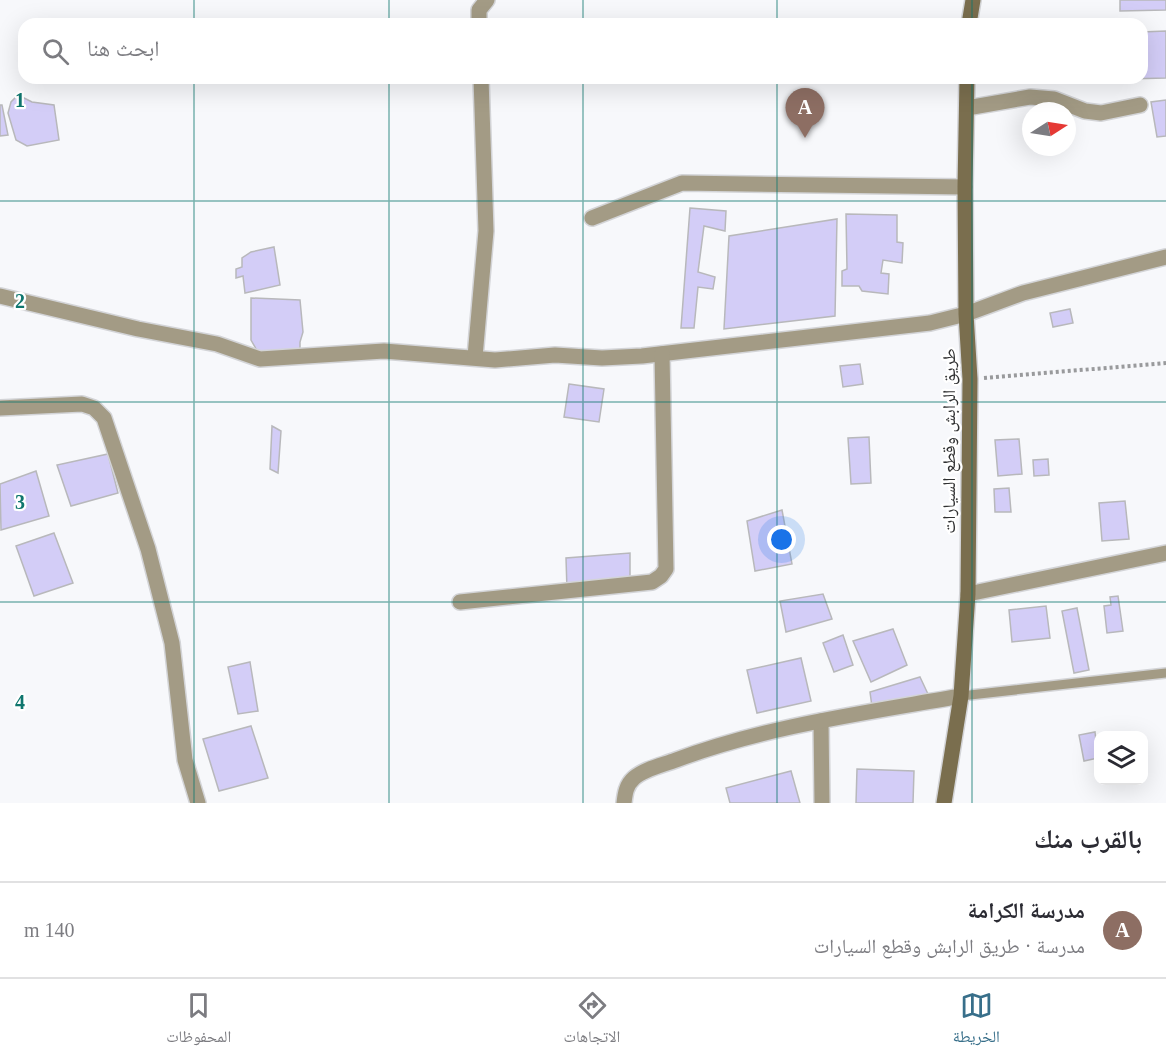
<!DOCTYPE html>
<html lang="ar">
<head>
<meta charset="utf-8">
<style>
  :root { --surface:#fff; --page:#f7f7f7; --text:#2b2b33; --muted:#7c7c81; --line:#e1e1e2; --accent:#386f8a }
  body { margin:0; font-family:"Times New Roman","Noto Naskh Arabic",serif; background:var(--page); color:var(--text); direction:rtl }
  .controls { position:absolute; right:18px; bottom:18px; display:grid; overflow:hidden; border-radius:12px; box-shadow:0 6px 24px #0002 }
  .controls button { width:54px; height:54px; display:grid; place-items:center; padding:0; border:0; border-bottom:2px solid var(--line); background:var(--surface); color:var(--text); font:30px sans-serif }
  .compass { position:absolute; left:1022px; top:102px; width:54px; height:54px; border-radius:50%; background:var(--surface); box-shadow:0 6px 24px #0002; rotate:78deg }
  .you { position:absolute; left:782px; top:540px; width:21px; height:21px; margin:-15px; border:4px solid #fff; border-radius:50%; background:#1a73e8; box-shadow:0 0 0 9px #1a73e833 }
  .badge { display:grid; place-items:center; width:39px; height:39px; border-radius:50%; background:var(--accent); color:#fff; font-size:20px; font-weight:700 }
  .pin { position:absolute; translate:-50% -50px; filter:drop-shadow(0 2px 3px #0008) }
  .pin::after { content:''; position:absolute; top:32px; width:21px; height:18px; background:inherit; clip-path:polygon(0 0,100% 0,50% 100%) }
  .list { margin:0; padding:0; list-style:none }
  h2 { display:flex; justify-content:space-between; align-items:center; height:78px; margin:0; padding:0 24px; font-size:26px }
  h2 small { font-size:20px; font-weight:400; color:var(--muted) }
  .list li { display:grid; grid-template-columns:39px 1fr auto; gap:18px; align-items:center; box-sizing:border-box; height:96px; padding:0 24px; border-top:2px solid var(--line) }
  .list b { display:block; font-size:22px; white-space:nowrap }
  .list p { margin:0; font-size:20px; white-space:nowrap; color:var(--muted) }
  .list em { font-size:20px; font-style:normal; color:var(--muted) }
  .icon { flex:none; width:33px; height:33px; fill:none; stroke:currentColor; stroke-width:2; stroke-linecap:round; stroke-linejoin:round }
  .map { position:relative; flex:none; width:1166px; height:803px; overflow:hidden; direction:ltr }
  .search { position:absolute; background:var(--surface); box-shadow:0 6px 24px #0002; left:18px; right:18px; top:18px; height:66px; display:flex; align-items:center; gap:15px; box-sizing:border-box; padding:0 21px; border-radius:18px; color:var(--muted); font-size:22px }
  .sheet { height:174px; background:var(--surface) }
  nav { display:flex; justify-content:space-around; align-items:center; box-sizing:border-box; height:84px; border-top:2px solid var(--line); background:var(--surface); font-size:16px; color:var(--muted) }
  nav a { display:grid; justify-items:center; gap:3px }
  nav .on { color:var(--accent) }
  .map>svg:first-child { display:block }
</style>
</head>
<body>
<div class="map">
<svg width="1166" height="803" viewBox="0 0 1166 803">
  <rect width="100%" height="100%" fill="#f7f8fb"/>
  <g fill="#d3cdf7" stroke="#b8b8bb" stroke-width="1.5">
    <polygon points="1120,0 1166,0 1166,10 1120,11"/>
    <polygon points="1166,31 1166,78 1126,79 1142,78 1142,32"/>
    <polygon points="18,95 32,102 54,105 59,140 27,146 16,140 8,113 11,102"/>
    <polygon points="1166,100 1166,136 1157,137 1151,102"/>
    <polygon points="0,105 2,105 8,135 0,136"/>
    <polygon points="690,208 726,211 725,231 704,226 698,272 715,277 713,289 698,287 694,328 681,328"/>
    <polygon points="846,214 897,215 897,242 903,243 902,263 883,260 881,273 889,274 888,294 862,291 859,286 842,286 842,271 847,269"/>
    <polygon points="837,219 835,316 724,329 729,236"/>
    <polygon points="274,247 280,285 245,293 243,276 236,278 236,269 242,267 242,258 251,252"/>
    <polygon points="251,298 300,300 303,332 300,342 300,353 259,354 251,340"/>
    <polygon points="1070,309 1073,323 1053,327 1050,313"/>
    <polygon points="860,364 863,384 843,387 840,366"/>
    <polygon points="569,384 604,389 599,422 564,417"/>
    <polygon points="272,426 281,431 278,473 270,469"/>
    <polygon points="869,437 871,483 851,484 848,438"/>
    <polygon points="1019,439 1022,474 998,476 995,440"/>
    <polygon points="108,454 118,493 71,506 57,465"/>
    <polygon points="1048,459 1049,475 1034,476 1033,460"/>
    <polygon points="36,471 49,516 1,530 0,484"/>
    <polygon points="1009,488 1011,512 995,512 994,489"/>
    <polygon points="1125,501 1129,539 1102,541 1099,503"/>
    <polygon points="782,510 792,564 755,571 747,521"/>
    <polygon points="54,533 73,583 34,596 16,546"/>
    <polygon points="630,553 630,584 567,590 566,558"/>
    <polygon points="823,594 832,619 786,632 780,601"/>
    <polygon points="1118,596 1123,631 1107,633 1104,606 1111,605 1110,597"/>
    <polygon points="1046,606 1050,638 1012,642 1009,610"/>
    <polygon points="1077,608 1089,670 1074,673 1062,611"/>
    <polygon points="893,629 907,665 871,682 853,641"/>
    <polygon points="843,635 853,665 834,672 823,643"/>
    <polygon points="801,658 811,701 757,713 747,670"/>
    <polygon points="250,662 258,711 238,714 228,667"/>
    <polygon points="920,677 928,694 873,714 870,692"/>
    <polygon points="251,726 268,778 219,791 203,739"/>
    <polygon points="1095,732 1098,758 1084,761 1079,735"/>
    <polygon points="857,769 914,771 913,803 856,803"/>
    <polygon points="791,771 800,803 730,803 726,788"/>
  </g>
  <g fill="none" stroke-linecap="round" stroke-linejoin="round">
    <defs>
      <polyline id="lane" points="961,696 1166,673"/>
      <g id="street">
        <polyline points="479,24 479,10 487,0"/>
        <polyline points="967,108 1030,97 1054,99 1085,111 1101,113 1140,105"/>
        <polyline points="592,218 682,183 965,187"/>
        <polyline points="0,296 138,329 217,344 260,359 384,351 495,360 555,355 602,358 642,356 930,323 966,314 1023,293 1166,257"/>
        <polyline points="475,357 486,231 481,78"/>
        <polyline points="0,408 82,404 94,408 104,418 148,549 172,643 185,760 198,803"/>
        <polyline points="968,594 1166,553"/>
        <polyline points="460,602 652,582 661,576 666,569 662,354"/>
        <polyline points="821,721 822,803"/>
        <path d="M624 803C625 794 626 785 634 778 644 769 663 765 676 760 767 726 865 713 961 696"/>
      </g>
      <g id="secondary">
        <polyline points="969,24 973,0"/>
        <polyline points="944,803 961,696 968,594 970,379 966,314 965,187 967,78"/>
      </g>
    </defs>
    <use href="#lane" stroke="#d3d4d7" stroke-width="12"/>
    <use href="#street" stroke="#d3d4d7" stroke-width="18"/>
    <use href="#secondary" stroke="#d3d4d7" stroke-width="18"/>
    <polyline stroke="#999a9c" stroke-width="4" stroke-dasharray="3 3" stroke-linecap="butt" points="984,378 1166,363"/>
    <use href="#lane" stroke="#a39b85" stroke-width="9"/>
    <use href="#street" stroke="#a39b85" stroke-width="15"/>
    <use href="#secondary" stroke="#7a6e4e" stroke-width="15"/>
  </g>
  <path fill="none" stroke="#0f766e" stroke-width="1.5" stroke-opacity="0.55" d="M194 0V24M389 0V24M583 0V24M777 0V24M972 0V24M194 78V803M389 78V803M583 78V803M777 78V803M972 78V803M0 201H1166M0 402H1166M0 602H1166"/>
  <g text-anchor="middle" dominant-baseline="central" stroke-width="4.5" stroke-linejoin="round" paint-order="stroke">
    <g font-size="18" fill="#303132" stroke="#fff">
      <text transform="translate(949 441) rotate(-90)">طريق الرابش وقطع السيارات</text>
    </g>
  </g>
  <g font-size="20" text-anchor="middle" font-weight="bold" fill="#0f766e" stroke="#fff" stroke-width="4.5" stroke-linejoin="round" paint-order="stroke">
    <text x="20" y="107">1</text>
    <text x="20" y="308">2</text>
    <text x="20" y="509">3</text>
    <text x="20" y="709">4</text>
  </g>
</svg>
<div class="controls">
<button><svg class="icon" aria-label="layers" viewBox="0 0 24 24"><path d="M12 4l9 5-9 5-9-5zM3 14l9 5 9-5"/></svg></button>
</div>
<svg class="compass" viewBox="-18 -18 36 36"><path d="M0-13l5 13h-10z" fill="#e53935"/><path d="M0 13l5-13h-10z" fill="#7c7c81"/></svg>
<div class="you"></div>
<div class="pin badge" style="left:805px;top:138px;background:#8d6e63">A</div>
<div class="search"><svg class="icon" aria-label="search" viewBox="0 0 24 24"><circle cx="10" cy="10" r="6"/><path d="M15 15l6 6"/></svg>ابحث هنا</div>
</div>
<section class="sheet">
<h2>بالقرب منك<small></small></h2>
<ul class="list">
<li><span class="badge" style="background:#8d6e63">A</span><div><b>مدرسة الكرامة</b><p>مدرسة · طريق الرابش وقطع السيارات</p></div><em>140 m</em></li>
</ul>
</section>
<nav>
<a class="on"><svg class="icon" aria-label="map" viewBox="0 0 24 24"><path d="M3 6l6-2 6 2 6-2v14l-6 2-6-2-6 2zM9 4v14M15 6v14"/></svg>الخريطة</a>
<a><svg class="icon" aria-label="directions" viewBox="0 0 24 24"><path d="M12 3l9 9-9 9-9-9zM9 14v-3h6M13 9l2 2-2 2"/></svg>الاتجاهات</a>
<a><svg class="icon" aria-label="saved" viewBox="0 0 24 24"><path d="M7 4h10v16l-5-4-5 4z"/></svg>المحفوظات</a>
</nav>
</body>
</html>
